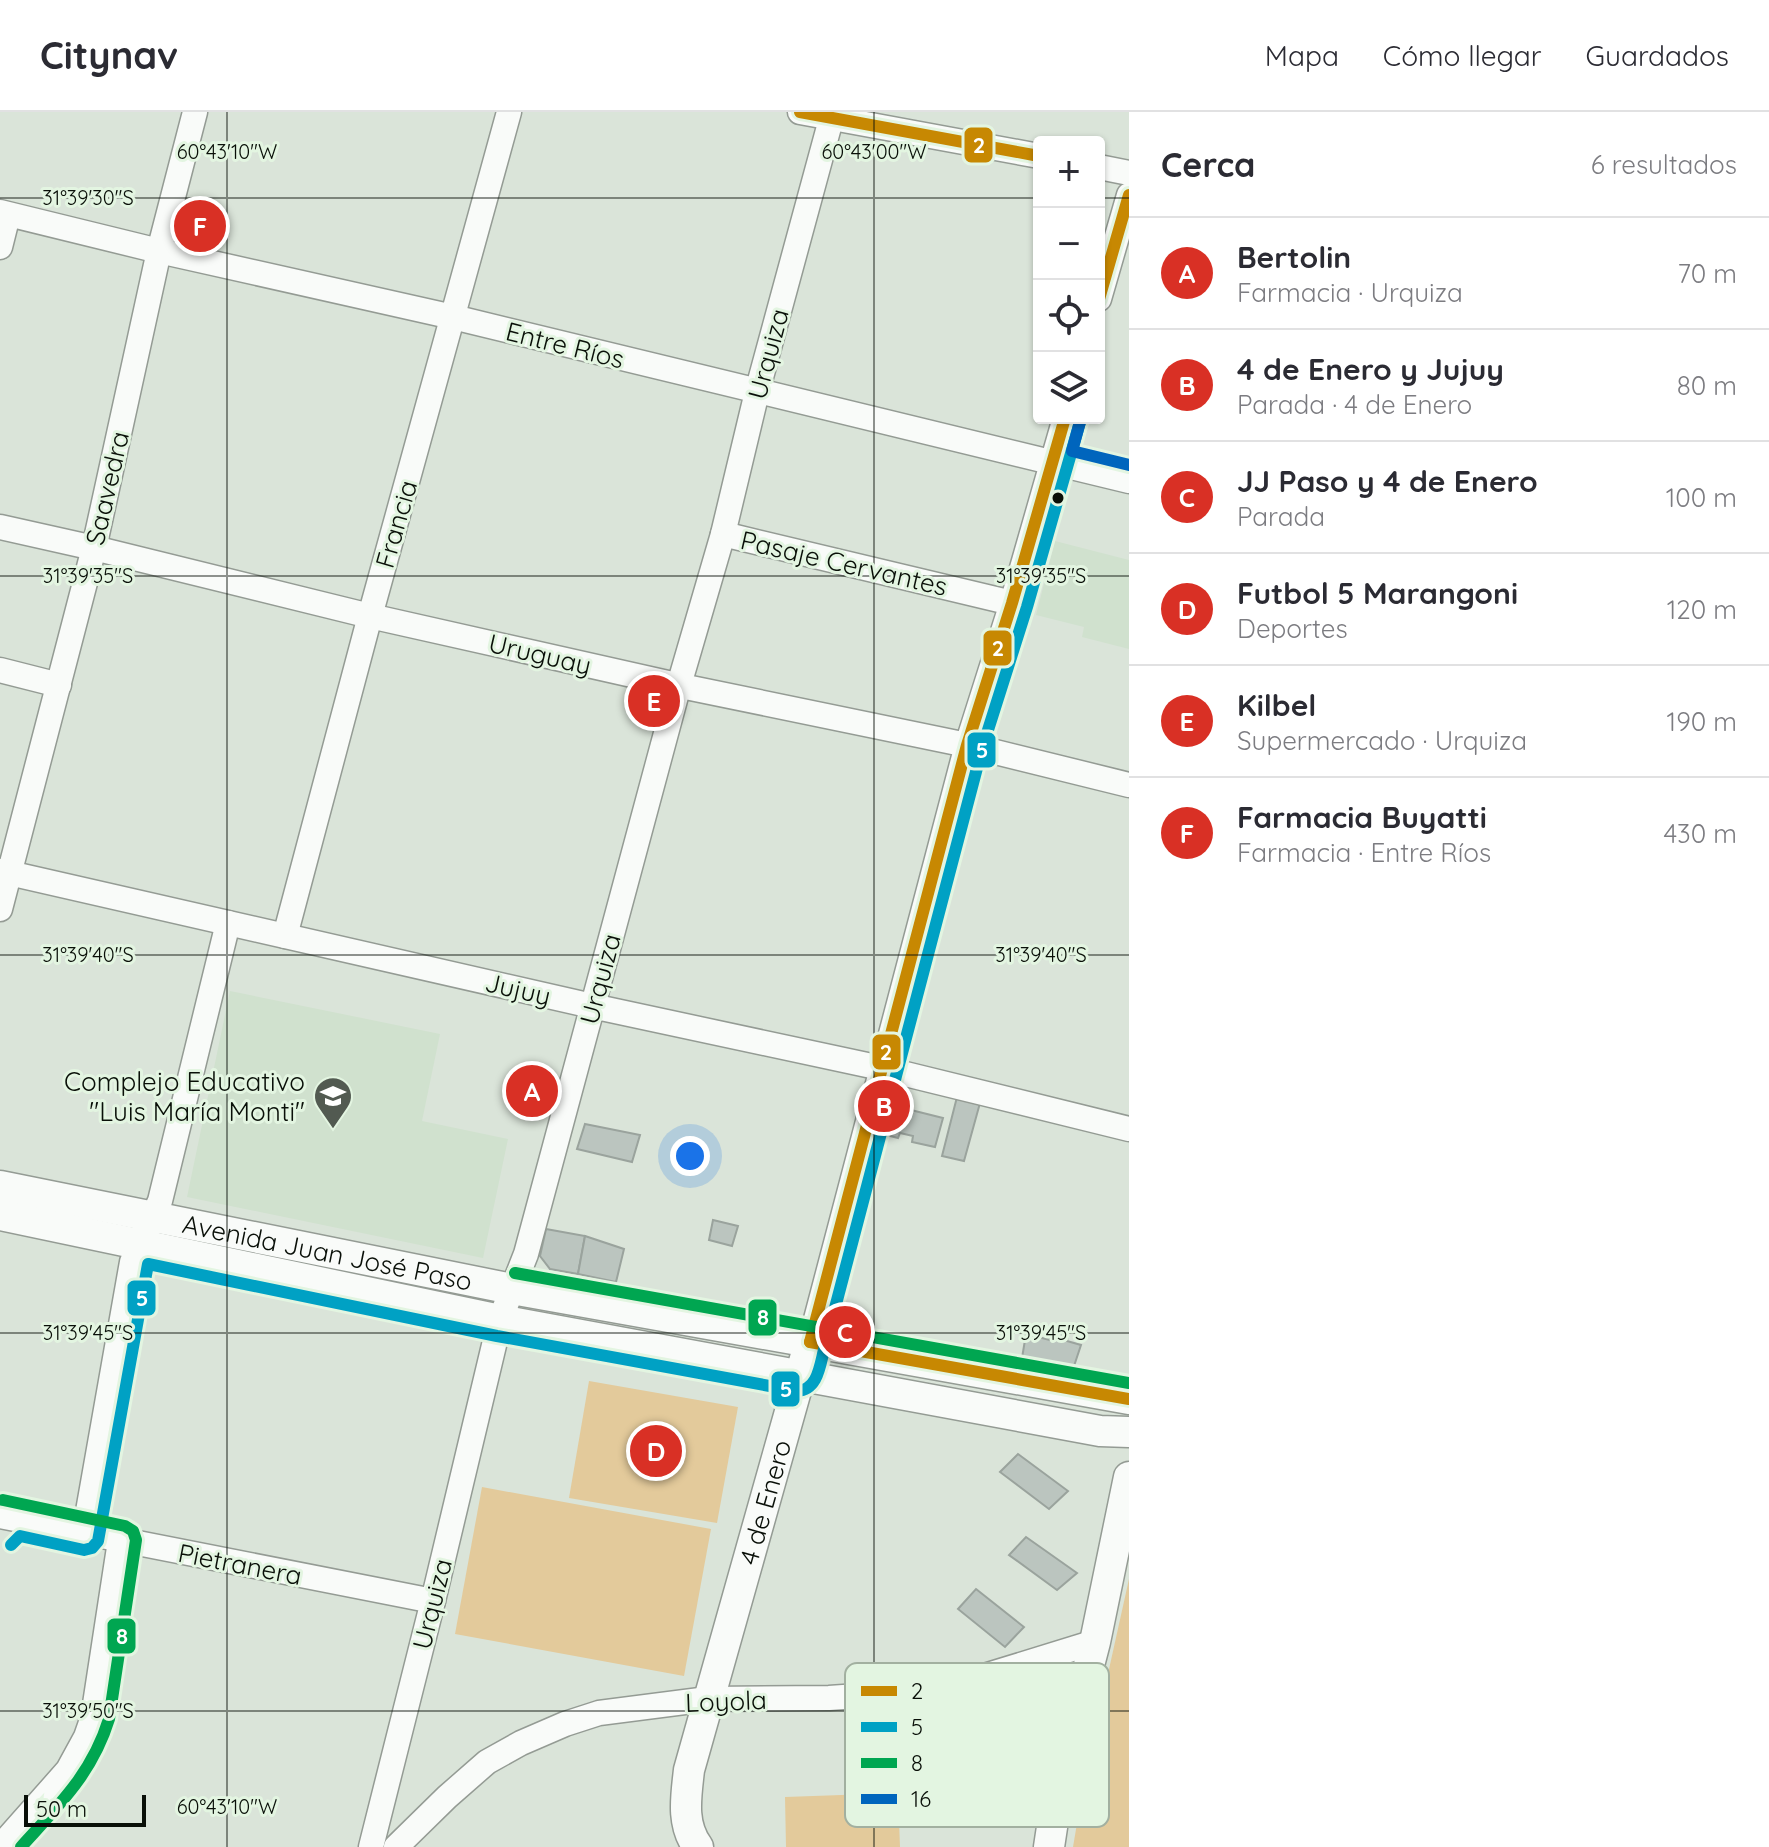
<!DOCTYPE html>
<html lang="es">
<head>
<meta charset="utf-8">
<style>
  :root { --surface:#fff; --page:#f2f2f3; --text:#2b2b33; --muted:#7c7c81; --line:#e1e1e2; --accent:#d93025 }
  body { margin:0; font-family:Quicksand,sans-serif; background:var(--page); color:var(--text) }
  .controls { position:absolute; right:24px; top:24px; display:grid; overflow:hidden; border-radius:8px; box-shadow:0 2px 6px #0004 }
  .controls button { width:72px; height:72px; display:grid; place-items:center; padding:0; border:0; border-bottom:2px solid var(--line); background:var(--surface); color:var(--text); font:40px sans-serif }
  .scale { position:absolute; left:24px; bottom:20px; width:122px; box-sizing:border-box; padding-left:8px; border:4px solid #090f08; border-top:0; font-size:22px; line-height:28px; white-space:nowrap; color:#090f08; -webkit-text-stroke:6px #e3f5e1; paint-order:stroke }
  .you { position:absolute; left:690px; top:1044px; width:28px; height:28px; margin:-20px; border:6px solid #fff; border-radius:50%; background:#1a73e8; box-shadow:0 0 0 12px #1a73e833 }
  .badge { display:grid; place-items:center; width:52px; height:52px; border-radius:50%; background:var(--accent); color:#fff; font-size:26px; font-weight:700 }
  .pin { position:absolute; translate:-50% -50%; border:4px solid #fff; box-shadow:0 2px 8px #0006 }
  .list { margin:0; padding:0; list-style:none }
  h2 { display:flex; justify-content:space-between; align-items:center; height:104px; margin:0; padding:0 32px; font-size:34px }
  h2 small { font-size:26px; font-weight:400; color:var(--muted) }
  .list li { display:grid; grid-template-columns:52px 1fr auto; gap:24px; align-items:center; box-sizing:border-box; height:112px; padding:0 32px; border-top:2px solid var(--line) }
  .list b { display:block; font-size:30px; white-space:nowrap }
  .list p { margin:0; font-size:26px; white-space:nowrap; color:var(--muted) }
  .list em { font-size:26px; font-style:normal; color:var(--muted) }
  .icon { flex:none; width:44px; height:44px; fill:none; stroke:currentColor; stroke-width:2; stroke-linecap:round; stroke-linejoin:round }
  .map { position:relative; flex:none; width:1129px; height:1735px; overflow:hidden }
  header { display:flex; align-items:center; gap:48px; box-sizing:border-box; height:112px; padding:0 40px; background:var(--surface); border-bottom:2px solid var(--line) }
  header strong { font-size:38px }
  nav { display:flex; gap:44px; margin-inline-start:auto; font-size:28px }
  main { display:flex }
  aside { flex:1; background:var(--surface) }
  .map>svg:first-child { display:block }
</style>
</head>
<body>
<header>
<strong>Citynav</strong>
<nav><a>Mapa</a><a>Cómo llegar</a><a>Guardados</a></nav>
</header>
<main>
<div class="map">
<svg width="1129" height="1735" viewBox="0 0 1129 1735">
  <rect width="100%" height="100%" fill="#dae4d9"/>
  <g fill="#d0e1ce">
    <polygon points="1055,429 1129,448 1129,537 1082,525 1084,515 1036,503"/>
    <polygon points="230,879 440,922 422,1009 508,1027 483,1146 187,1085"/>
  </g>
  <g fill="#e3ca9b">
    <polygon points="589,1269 738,1295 717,1411 569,1386"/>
    <polygon points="482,1375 711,1417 684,1564 455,1522"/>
    <polygon points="1129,1467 1129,1735 1073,1735 1084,1670"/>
    <polygon points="898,1681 900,1735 786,1735 785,1685"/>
  </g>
  <g fill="#bbc5bf" stroke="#9aa39d" stroke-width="2">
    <polygon points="957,985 980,991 964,1049 942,1044"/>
    <polygon points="883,991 943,1006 935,1035 912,1030 913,1024 900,1021 898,1026 875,1020"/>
    <polygon points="585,1012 640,1023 632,1050 577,1037"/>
    <polygon points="713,1108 738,1114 732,1134 709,1128"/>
    <polygon points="546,1117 585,1124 578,1162 550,1157 540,1144"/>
    <polygon points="585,1124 624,1137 616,1170 578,1162"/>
    <polygon points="1052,1220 1068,1222 1067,1229 1081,1233 1071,1263 1021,1252 1026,1222 1050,1228"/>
    <polygon points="1018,1342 1068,1379 1049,1397 1000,1360"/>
    <polygon points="1026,1425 1077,1461 1057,1478 1009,1443"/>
    <polygon points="976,1477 1024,1515 1005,1535 958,1497"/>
  </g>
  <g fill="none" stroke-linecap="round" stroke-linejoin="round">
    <defs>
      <g id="minor">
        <polyline points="800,0 1039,44"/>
        <polyline points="1099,55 1129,61"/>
        <polyline points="0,100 159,139 453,205 1129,369"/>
        <polyline points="0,135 8,103"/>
        <polyline points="1099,187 1129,83"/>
        <polyline points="0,415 94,436 370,504 681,574 967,633 1129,673"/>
        <polyline points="723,422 1012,491"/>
        <polyline points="0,558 59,573"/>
        <polyline points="0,759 592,894 881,956 1129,1017"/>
        <polyline points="0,797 94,436 159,139 195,0"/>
        <polyline points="285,824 370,504 509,0"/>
        <polyline points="810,1230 967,633 1012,491 1065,306"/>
        <polyline points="0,1404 433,1489"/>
        <polyline points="84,1422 132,1150 160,1089 228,811"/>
        <polyline points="0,1735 68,1658 86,1625 93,1605 120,1429"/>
        <polyline points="371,1735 433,1489 500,1208 526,1142 679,573 723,422 757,280 833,0"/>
        <polyline points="396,1735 447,1685 487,1650 521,1631 565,1612 599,1601 708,1587 829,1586 901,1581 978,1566 1095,1530"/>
      </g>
      <g id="major">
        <path id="s1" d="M0 1074 512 1177 1129 1287"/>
        <polyline points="0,1103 500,1208 1100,1319 1129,1320"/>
        <path id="s2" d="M698 1735C681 1712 686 1685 689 1658L806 1243"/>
        <polyline points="1049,1735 1059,1669 1095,1530 1129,1365"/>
      </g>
    </defs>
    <use href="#minor" stroke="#949b94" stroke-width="27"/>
    <use href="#major" stroke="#949b94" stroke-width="33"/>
    <use href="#minor" stroke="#f9fbf9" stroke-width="24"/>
    <use href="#major" stroke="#f9fbf9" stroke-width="30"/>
    <defs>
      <g id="bus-1">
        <polyline points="800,0 1039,44"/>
        <polyline points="1099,187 1129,83"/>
        <polyline points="810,1230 967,633 1012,491 1065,306"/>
        <polyline points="810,1230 1129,1287"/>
      </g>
      <path id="bus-2" d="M11 1433 20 1424 84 1438 92 1436 98 1429 148 1152 497 1224 797 1279C819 1278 820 1251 825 1234L982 637 1027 495 1080 310"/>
      <g id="bus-3">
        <polyline points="515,1161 1129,1271"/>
        <path d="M3 1388 125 1414 133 1419 136 1428 109 1607C92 1662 58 1694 21 1735"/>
      </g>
      <polyline id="bus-4" points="1080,310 1072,339 1129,353"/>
    </defs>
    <use href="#bus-1" stroke="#e3f5e1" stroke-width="18"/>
    <use href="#bus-2" stroke="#e3f5e1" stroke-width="18"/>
    <use href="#bus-3" stroke="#e3f5e1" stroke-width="18"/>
    <use href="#bus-4" stroke="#e3f5e1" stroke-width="18"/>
    <use href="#bus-1" stroke="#c78802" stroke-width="12"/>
    <use href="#bus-2" stroke="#00a1c4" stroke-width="12"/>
    <use href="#bus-3" stroke="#00a651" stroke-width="12"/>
    <use href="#bus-4" stroke="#0065bd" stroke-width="12"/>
  </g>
  <path fill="none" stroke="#090f08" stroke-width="2" stroke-opacity="0.45" d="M227 0V1735M874 0V1735M0 86H1039M1099 86H1129M0 464H1129M0 843H1129M0 1221H1129M0 1599H1129"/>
  <defs>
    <symbol id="school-pin" viewBox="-11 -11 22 30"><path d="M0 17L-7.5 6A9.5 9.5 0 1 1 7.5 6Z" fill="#525a51" stroke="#e3f5e1"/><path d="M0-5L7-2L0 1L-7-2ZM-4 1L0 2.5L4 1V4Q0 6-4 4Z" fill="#fff"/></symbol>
  </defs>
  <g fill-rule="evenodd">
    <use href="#school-pin" x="311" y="962" width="44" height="60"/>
  </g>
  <circle fill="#090f08" stroke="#e3f5e1" stroke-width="3" cx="1058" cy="386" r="7"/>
  <g text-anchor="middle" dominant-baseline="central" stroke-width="6" stroke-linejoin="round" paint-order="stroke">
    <g font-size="26" fill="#090f08" stroke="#e3f5e1">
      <text transform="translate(565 233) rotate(14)">Entre Ríos</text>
      <text transform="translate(768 242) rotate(-75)">Urquiza</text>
      <text transform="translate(107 376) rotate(-77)">Saavedra</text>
      <text transform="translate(396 412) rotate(-74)">Francia</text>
      <text transform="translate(844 451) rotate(13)">Pasaje Cervantes</text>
      <text transform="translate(540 542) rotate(13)">Uruguay</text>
      <text transform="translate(600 867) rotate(-75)">Urquiza</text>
      <text transform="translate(518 877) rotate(13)">Jujuy</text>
      <text stroke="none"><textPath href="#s1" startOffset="334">Avenida Juan José Paso</textPath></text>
      <text stroke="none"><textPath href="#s2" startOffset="358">4 de Enero</textPath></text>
      <text transform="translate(240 1452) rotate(11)">Pietranera</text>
      <text transform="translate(432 1492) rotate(-76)">Urquiza</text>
      <text transform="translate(726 1589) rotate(-2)">Loyola</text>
    </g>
    <g font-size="26" fill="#090f08" stroke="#e3f5e1" text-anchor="end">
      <text x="305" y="969">Complejo Educativo<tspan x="305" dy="30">"Luis María Monti"</tspan></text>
    </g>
  </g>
  <rect x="845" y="1551" width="264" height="164" rx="12" fill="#e3f5e1" stroke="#a2b0a0" stroke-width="2"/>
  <rect x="861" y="1574" width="36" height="10" fill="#c78802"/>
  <rect x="861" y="1610" width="36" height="10" fill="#00a1c4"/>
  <rect x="861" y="1646" width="36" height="10" fill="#00a651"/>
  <rect x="861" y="1682" width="36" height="10" fill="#0065bd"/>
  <g font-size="22" fill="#090f08">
    <text x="911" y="1587">2</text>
    <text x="911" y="1623">5</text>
    <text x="911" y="1659">8</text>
    <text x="911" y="1695">16</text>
  </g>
  <g font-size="20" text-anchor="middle" fill="#090f08" stroke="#e3f5e1" stroke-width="6" stroke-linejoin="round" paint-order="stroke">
    <text x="227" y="47">60°43'10"W</text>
    <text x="874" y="47">60°43'00"W</text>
    <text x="88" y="93">31°39'30"S</text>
    <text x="88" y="471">31°39'35"S</text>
    <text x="1041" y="471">31°39'35"S</text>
    <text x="88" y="850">31°39'40"S</text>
    <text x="1041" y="850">31°39'40"S</text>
    <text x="88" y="1228">31°39'45"S</text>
    <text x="1041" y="1228">31°39'45"S</text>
    <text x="88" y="1606">31°39'50"S</text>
    <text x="227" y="1702">60°43'10"W</text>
  </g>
  <g stroke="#e3f5e1" stroke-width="3">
    <rect x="963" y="14" width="31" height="38" rx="8" fill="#c78802"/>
    <rect x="982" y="517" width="31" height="38" rx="8" fill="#c78802"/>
    <rect x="966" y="619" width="31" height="38" rx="8" fill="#00a1c4"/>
    <rect x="871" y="921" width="31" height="38" rx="8" fill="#c78802"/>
    <rect x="126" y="1167" width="31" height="38" rx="8" fill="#00a1c4"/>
    <rect x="747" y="1186" width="31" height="39" rx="8" fill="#00a651"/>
    <rect x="770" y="1258" width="31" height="38" rx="8" fill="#00a1c4"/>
    <rect x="106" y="1505" width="31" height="38" rx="8" fill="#00a651"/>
  </g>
  <g font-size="22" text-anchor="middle" font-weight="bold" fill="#fff">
    <text x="979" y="41">2</text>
    <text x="998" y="544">2</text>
    <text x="982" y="646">5</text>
    <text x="886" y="948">2</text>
    <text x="142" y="1194">5</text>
    <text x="763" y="1213">8</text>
    <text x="786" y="1285">5</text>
    <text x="122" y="1532">8</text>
  </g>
</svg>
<div class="controls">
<button>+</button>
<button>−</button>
<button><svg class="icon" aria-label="locate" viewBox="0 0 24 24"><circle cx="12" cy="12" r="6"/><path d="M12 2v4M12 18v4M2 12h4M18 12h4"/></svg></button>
<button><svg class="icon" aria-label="layers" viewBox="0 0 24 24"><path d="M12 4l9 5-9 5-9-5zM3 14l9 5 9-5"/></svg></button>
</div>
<div class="scale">50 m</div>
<div class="you"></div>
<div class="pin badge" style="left:532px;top:979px">A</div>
<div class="pin badge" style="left:884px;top:994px">B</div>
<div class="pin badge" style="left:845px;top:1220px">C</div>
<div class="pin badge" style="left:656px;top:1339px">D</div>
<div class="pin badge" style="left:654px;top:589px">E</div>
<div class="pin badge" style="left:200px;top:114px">F</div>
</div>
<aside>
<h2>Cerca<small>6 resultados</small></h2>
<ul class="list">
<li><span class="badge">A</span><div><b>Bertolin</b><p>Farmacia · Urquiza</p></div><em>70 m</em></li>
<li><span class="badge">B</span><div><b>4 de Enero y Jujuy</b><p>Parada · 4 de Enero</p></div><em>80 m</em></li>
<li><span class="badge">C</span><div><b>JJ Paso y 4 de Enero</b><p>Parada</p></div><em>100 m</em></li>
<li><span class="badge">D</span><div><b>Futbol 5 Marangoni</b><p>Deportes</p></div><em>120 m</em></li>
<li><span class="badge">E</span><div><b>Kilbel</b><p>Supermercado · Urquiza</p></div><em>190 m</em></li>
<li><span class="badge">F</span><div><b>Farmacia Buyatti</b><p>Farmacia · Entre Ríos</p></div><em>430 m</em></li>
</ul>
</aside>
</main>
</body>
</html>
